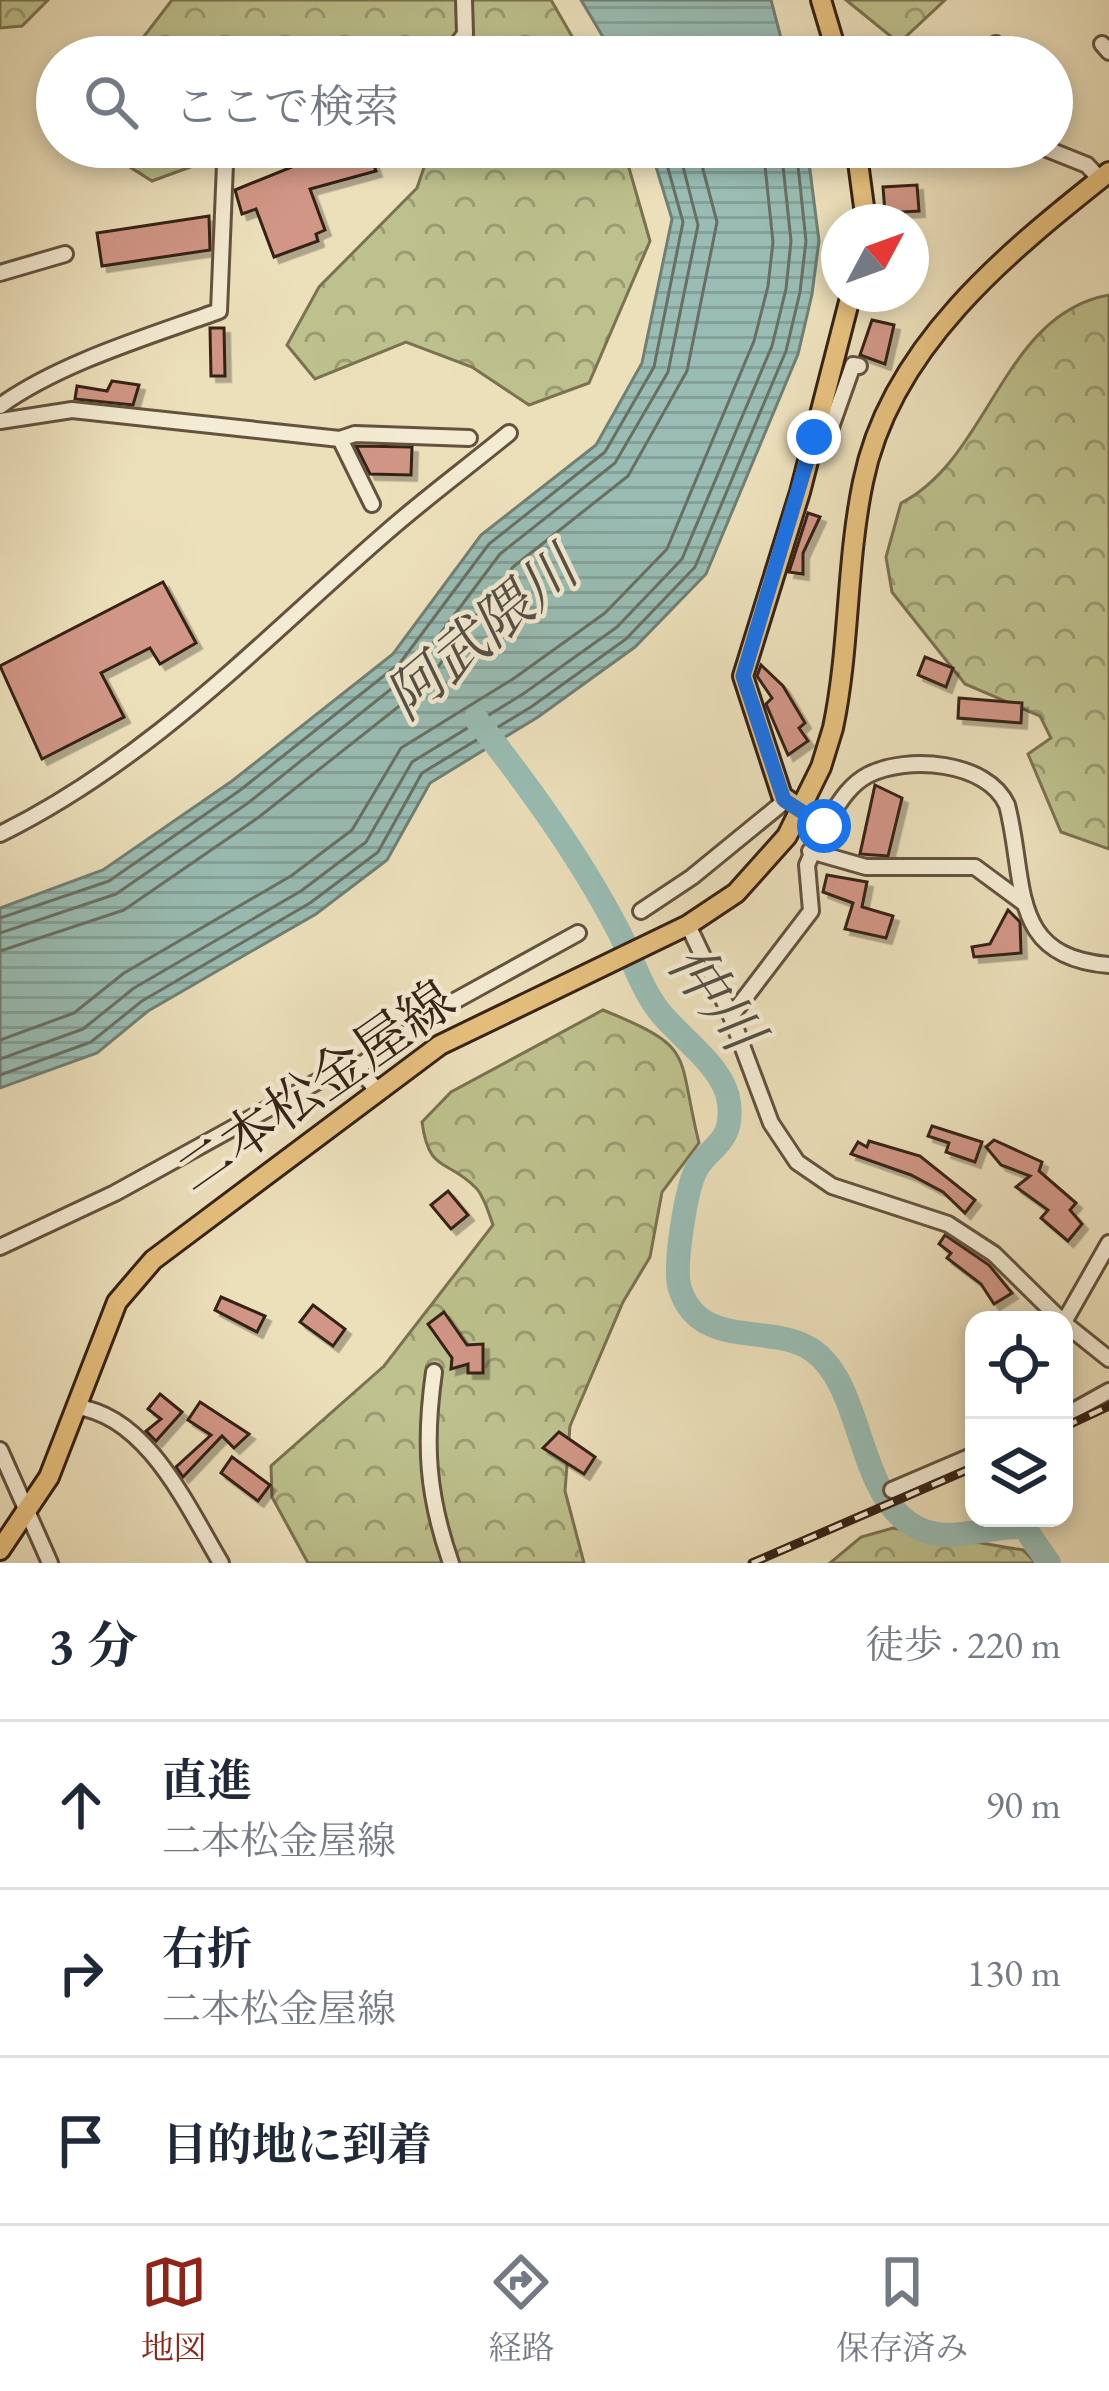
<!DOCTYPE html>
<html lang="ja">
<head>
<meta charset="utf-8">
<style>
  :root { --surface:#fff; --page:#f2f2f3; --text:#1f2937; --muted:#747a83; --line:#e0e1e3; --accent:#8f2418 }
  body { margin:0; font-family:"EB Garamond","Noto Serif JP",serif; background:var(--page); color:var(--text) }
  .controls { position:absolute; right:36px; bottom:36px; display:grid; overflow:hidden; border-radius:24px; box-shadow:0 6px 18px #0003 }
  .controls button { width:108px; height:108px; display:grid; place-items:center; padding:0; border:0; border-bottom:3px solid var(--line); background:var(--surface); color:var(--text); font:60px sans-serif }
  .compass { position:absolute; left:821px; top:204px; width:108px; height:108px; border-radius:50%; background:var(--surface); box-shadow:0 6px 18px #0003; rotate:49deg }
  .stop { position:absolute; width:36px; height:36px; margin:-27px; border:9px solid #1a73e8; border-radius:50%; background:#fff }
  .stop.end { background:#1a73e8; border-color:#fff; box-shadow:0 3px 12px #0008 }
  .list { margin:0; padding:0; list-style:none }
  h2 { display:flex; justify-content:space-between; align-items:center; height:156px; margin:0; padding:0 48px; font-size:51px }
  h2 small { font-size:39px; font-weight:400; color:var(--muted) }
  .list li { display:grid; grid-template-columns:78px 1fr auto; gap:36px; align-items:center; box-sizing:border-box; height:168px; padding:0 48px; border-top:3px solid var(--line) }
  .list b { display:block; font-size:45px; white-space:nowrap }
  .list p { margin:0; font-size:39px; white-space:nowrap; color:var(--muted) }
  .list em { font-size:39px; font-style:normal; color:var(--muted) }
  .icon { flex:none; width:66px; height:66px; fill:none; stroke:currentColor; stroke-width:2; stroke-linecap:round; stroke-linejoin:round }
  .map { position:relative; flex:none; width:1109px; height:1563px; overflow:hidden }
  .search { position:absolute; background:var(--surface); box-shadow:0 6px 18px #0003; left:36px; right:36px; top:36px; height:132px; display:flex; align-items:center; gap:30px; box-sizing:border-box; padding:0 42px; border-radius:66px; color:var(--muted); font-size:45px }
  .sheet { height:660px; background:var(--surface) }
  nav { display:flex; justify-content:space-around; align-items:center; box-sizing:border-box; height:168px; border-top:3px solid var(--line); background:var(--surface); font-size:33px; color:var(--muted) }
  nav a { display:grid; justify-items:center; gap:6px }
  nav .on { color:var(--accent) }
  .map>svg:first-child { display:block }
</style>
</head>
<body>
<div class="map">
<svg width="1109" height="1563" viewBox="0 0 1109 1563">
  <defs>
    <pattern id="forest-crowns" width="20" height="18" patternUnits="userSpaceOnUse" patternTransform="scale(3)"><rect width="20" height="18" fill="#bdc18d"/><path d="M2 6a3 3 0 1 1 6 0M12 15a3 3 0 1 1 6 0" fill="none" stroke="#9a9c72"/></pattern>
    <pattern id="water-rules" width="6" height="5" patternUnits="userSpaceOnUse" patternTransform="scale(3)"><rect width="6" height="5" fill="#99bdb4"/><path d="M0 2.5h6" fill="none" stroke="#84a29a"/></pattern>
    <filter id="shadow"><feDropShadow dx="5.5" dy="5.5" stdDeviation="0" flood-color="#0004"/></filter>
  </defs>
  <rect width="100%" height="100%" fill="#ece0bb"/>
  <filter id="stains"><feTurbulence type="fractalNoise" baseFrequency=".00167" numOctaves="4"/><feColorMatrix values="0 0 0 0 .2 0 0 0 0 .09 0 0 0 0 .02 0 0 0 .5 -.17"/></filter>
  <radialGradient id="worn" r=".72"><stop offset=".6" stop-color="#630" stop-opacity="0"/><stop offset="1" stop-color="#630" stop-opacity=".3"/></radialGradient>
  <g fill="url(#forest-crowns)" stroke="#7a7251" stroke-width="3">
    <polygon points="0,0 48,0 22,26 0,28"/>
    <polygon points="172,0 551,0 584,57 128,57"/>
    <polygon points="846,0 945,0 899,43"/>
    <polygon points="98,147 245,147 152,181"/>
    <polygon points="431,147 623,147 650,241 589,383 529,405 472,367 406,342 315,379 287,345 319,287 417,188"/>
    <path d="M1109 295V849L1061 832 1028 754 1051 738 1040 716 965 684 892 592 886 557 901 503C990 458 1002 314 1109 295Z"/>
    <path d="M603 1010C698 1049 676 1051 699 1143L662 1192 650 1257 623 1302 570 1426 565 1491 584 1563H308L272 1497 271 1466 384 1366 493 1225C489 1214 484 1196 476 1188 447 1158 429 1174 422 1122L451 1092Z"/>
    <polygon points="893,1528 1023,1550 1036,1563 830,1563 861,1537"/>
  </g>
  <g fill="url(#water-rules)" stroke="#717f74" stroke-width="3">
    <polygon points="581,0 771,0 786,57 615,57"/>
    <polygon points="650,147 807,147 819,241 812,294 798,354 706,574 635,647 538,717 430,783 387,860 316,914 148,1011 97,1053 0,1088 0,908 103,870 232,781 393,654 481,535 596,445 642,363 672,219"/>
  </g>
  <g fill="none" stroke-linecap="round" stroke-linejoin="round">
    <g stroke="#687064" stroke-width="3">
      <polyline points="0,918 109,881 239,791 400,663 489,544 605,452 654,367 683,222 662,147"/>
      <polyline points="0,933 116,894 248,803 410,674 500,554 615,463 668,372 698,225 678,147"/>
      <polyline points="0,951 124,910 259,817 422,688 513,567 628,476 687,371 717,222 697,147"/>
      <polyline points="0,1040 74,1013 124,973 291,876 352,830 401,748 513,679 605,613 667,549 754,341 768,286 773,242 763,147"/>
      <polyline points="0,1059 83,1029 134,988 301,891 366,842 412,762 523,694 617,627 682,559 772,346 786,289 791,241 781,147"/>
      <polyline points="0,1075 91,1042 142,1001 310,903 378,852 422,773 531,707 626,639 695,567 786,351 800,292 806,241 796,147"/>
    </g>
    <path stroke="#99bdb4" stroke-width="24" d="M476 719C527 784 579 855 618 930 632 957 640 986 659 1011 680 1038 725 1067 729 1103 734 1146 707 1146 695 1172 686 1192 673 1268 680 1289 700 1351 771 1322 812 1350 867 1387 855 1507 925 1531 956 1542 992 1525 1024 1527L1049 1563"/>
  </g>
  <g fill="#d19686" stroke="#362215" stroke-width="3" filter="url(#shadow)">
    <polygon points="341,147 367,147 376,171 310,189 325,230 316,234 318,241 274,257 256,209 242,214 235,190"/>
    <polygon points="917,185 919,211 885,213 883,187"/>
    <polygon points="209,216 210,250 102,266 97,233"/>
    <polygon points="872,320 894,325 885,364 860,355"/>
    <polygon points="210,328 224,328 225,376 211,376"/>
    <polygon points="112,381 139,385 133,405 75,399 77,386 107,391"/>
    <polygon points="356,446 412,447 411,475 370,474"/>
    <polygon points="808,513 820,517 803,553 803,574 789,572"/>
    <polygon points="163,582 196,643 160,664 150,648 101,673 124,717 42,759 0,666"/>
    <polygon points="925,657 953,668 946,687 918,675"/>
    <polygon points="761,665 783,686 805,723 799,728 808,741 788,755 766,704 772,698 757,676"/>
    <polygon points="959,698 1022,703 1021,723 958,718"/>
    <polygon points="875,785 902,798 888,856 860,854"/>
    <polygon points="827,875 867,882 862,907 893,916 886,938 845,929 853,903 823,892"/>
    <polygon points="1008,910 1020,922 1021,953 974,957 972,947 990,944"/>
    <polygon points="932,1126 982,1142 975,1162 946,1152 949,1143 928,1136"/>
    <polygon points="994,1140 1042,1162 1039,1171 1076,1203 1070,1210 1082,1224 1068,1241 1041,1218 1048,1210 1016,1187 1030,1176 1001,1165 986,1147"/>
    <polygon points="869,1141 920,1156 975,1200 965,1213 943,1192 911,1175 851,1154 858,1142 867,1147"/>
    <polygon points="448,1191 468,1215 451,1229 431,1205"/>
    <polygon points="945,1235 989,1265 1012,1293 994,1304 981,1284 947,1258 951,1253 939,1244"/>
    <polygon points="221,1297 265,1316 257,1332 215,1310"/>
    <polygon points="313,1305 345,1329 333,1346 300,1322"/>
    <polygon points="444,1312 467,1345 483,1344 483,1373 468,1373 468,1364 451,1369 452,1358 428,1324"/>
    <polygon points="160,1394 182,1412 156,1441 146,1431 161,1419 148,1409"/>
    <polygon points="200,1402 249,1434 234,1448 222,1436 183,1477 176,1467 211,1435 188,1420"/>
    <polygon points="559,1432 595,1457 584,1474 543,1448"/>
    <polygon points="232,1457 270,1485 258,1501 221,1473"/>
  </g>
  <g fill="none" stroke-linecap="round" stroke-linejoin="round">
    <defs>
      <g id="minor">
        <polyline points="1102,44 1109,52"/>
        <polyline points="336,57 391,47 449,55 465,34 464,0"/>
        <polyline points="990,57 996,44"/>
        <polyline points="1042,147 1087,165 1100,179"/>
        <polyline points="0,273 65,254"/>
        <path d="M0 406C59 363 150 336 219 311L225 164 220 147"/>
        <polyline points="0,421 72,410 340,439 372,504"/>
        <polyline points="814,437 830,430 853,365 859,366"/>
        <polyline points="340,439 355,434 469,438"/>
        <path d="M824 826C837 807 847 786 868 775 907 755 987 761 1007 805 1027 882 1007 957 1109 965"/>
        <path d="M0 834C152 759 262 640 388 531 427 497 469 466 509 433"/>
        <polyline points="810,851 866,867 975,867 1025,904"/>
        <polyline points="641,911 692,877 785,801"/>
        <polyline points="688,925 731,1016 771,1123 797,1162 832,1186 948,1224 994,1254 1061,1320"/>
        <polyline points="731,1016 811,911 807,865 824,826 802,810"/>
        <polyline points="355,1069 449,1004 578,933"/>
        <polyline points="0,1247 115,1193 342,1068 363,1074 376,1089"/>
        <polyline points="1064,1322 1109,1243"/>
        <polyline points="1064,1323 1109,1359"/>
        <path d="M434 1372C424 1443 427 1495 451 1563"/>
        <path d="M76 1407C147 1415 188 1508 221 1563"/>
        <polyline points="1064,1416 1109,1391"/>
        <polyline points="0,1450 50,1563"/>
        <polyline points="892,1490 974,1455"/>
      </g>
      <g id="major">
        <polyline points="821,0 838,57"/>
        <polyline points="856,147 866,222"/>
        <polyline points="802,810 782,796 743,676 800,492 851,294"/>
        <path d="M0 1550 49 1477 117 1302 153 1260 440 1045 688 925 736 893 787 836 821 767 833 728C850 647 846 564 863 482 890 347 1007 253 1109 172"/>
      </g>
    </defs>
    <use href="#minor" stroke="#64523e" stroke-width="20"/>
    <use href="#major" stroke="#362215" stroke-width="24"/>
    <use href="#minor" stroke="#f3ebd3" stroke-width="14"/>
    <use href="#major" stroke="#e6c07e" stroke-width="18"/>
    <defs>
      <g id="rail">
        <polyline points="1064,1427 1109,1406"/>
        <polyline points="752,1563 974,1467"/>
      </g>
    </defs>
    <use href="#rail" stroke="#362215" stroke-width="9"/>
    <use href="#rail" stroke="#f3ebd3" stroke-width="4.5" stroke-dasharray="14" stroke-linecap="butt"/>
  </g>
  <g fill="none" stroke-linecap="round" stroke-linejoin="round">
    <polyline stroke="#1a73e8" stroke-width="15" points="814,437 743,676 784,800 824,826"/>
  </g>
  <g text-anchor="middle" dominant-baseline="central" stroke-width="9" stroke-linejoin="round" paint-order="stroke">
    <g font-size="54" fill="#362215" stroke="#f3ebd3">
      <text transform="translate(315 1086) rotate(-35)">二本松金屋線</text>
    </g>
    <g font-size="57" font-style="italic" fill="#545045" stroke="#f3ebd3">
      <text transform="translate(481 633) rotate(-40)">阿武隈川</text>
      <text transform="translate(716 997) rotate(54)">仲川</text>
    </g>
  </g>
  <rect width="100%" height="100%" filter="url(#stains)"/>
  <rect width="100%" height="100%" fill="url(#worn)"/>
</svg>
<div class="controls">
<button><svg class="icon" aria-label="locate" viewBox="0 0 24 24"><circle cx="12" cy="12" r="6"/><path d="M12 2v4M12 18v4M2 12h4M18 12h4"/></svg></button>
<button><svg class="icon" aria-label="layers" viewBox="0 0 24 24"><path d="M12 4l9 5-9 5-9-5zM3 14l9 5 9-5"/></svg></button>
</div>
<svg class="compass" viewBox="-18 -18 36 36"><path d="M0-13l5 13h-10z" fill="#e53935"/><path d="M0 13l5-13h-10z" fill="#747a83"/></svg>
<div class="stop" style="left:824px;top:826px"></div>
<div class="stop end" style="left:814px;top:437px"></div>
<div class="search"><svg class="icon" aria-label="search" viewBox="0 0 24 24"><circle cx="10" cy="10" r="6"/><path d="M15 15l6 6"/></svg>ここで検索</div>
</div>
<section class="sheet">
<h2>3 分<small>徒歩 · 220 m</small></h2>
<ul class="list">
<li><svg class="icon" aria-label="ahead" viewBox="0 0 24 24"><path d="M12 20V5M6 11l6-6 6 6"/></svg><div><b>直進</b><p>二本松金屋線</p></div><em>90 m</em></li>
<li><svg class="icon" aria-label="right" viewBox="0 0 24 24"><path d="M7 20v-9h11M14 6l5 5-5 5"/></svg><div><b>右折</b><p>二本松金屋線</p></div><em>130 m</em></li>
<li><svg class="icon" aria-label="arrive" viewBox="0 0 24 24"><path d="M6 21V4h12l-3 4 3 4H6"/></svg><div><b>目的地に到着</b></div></li>
</ul>
</section>
<nav>
<a class="on"><svg class="icon" aria-label="map" viewBox="0 0 24 24"><path d="M3 6l6-2 6 2 6-2v14l-6 2-6-2-6 2zM9 4v14M15 6v14"/></svg>地図</a>
<a><svg class="icon" aria-label="directions" viewBox="0 0 24 24"><path d="M12 3l9 9-9 9-9-9zM9 14v-3h6M13 9l2 2-2 2"/></svg>経路</a>
<a><svg class="icon" aria-label="saved" viewBox="0 0 24 24"><path d="M7 4h10v16l-5-4-5 4z"/></svg>保存済み</a>
</nav>
</body>
</html>
